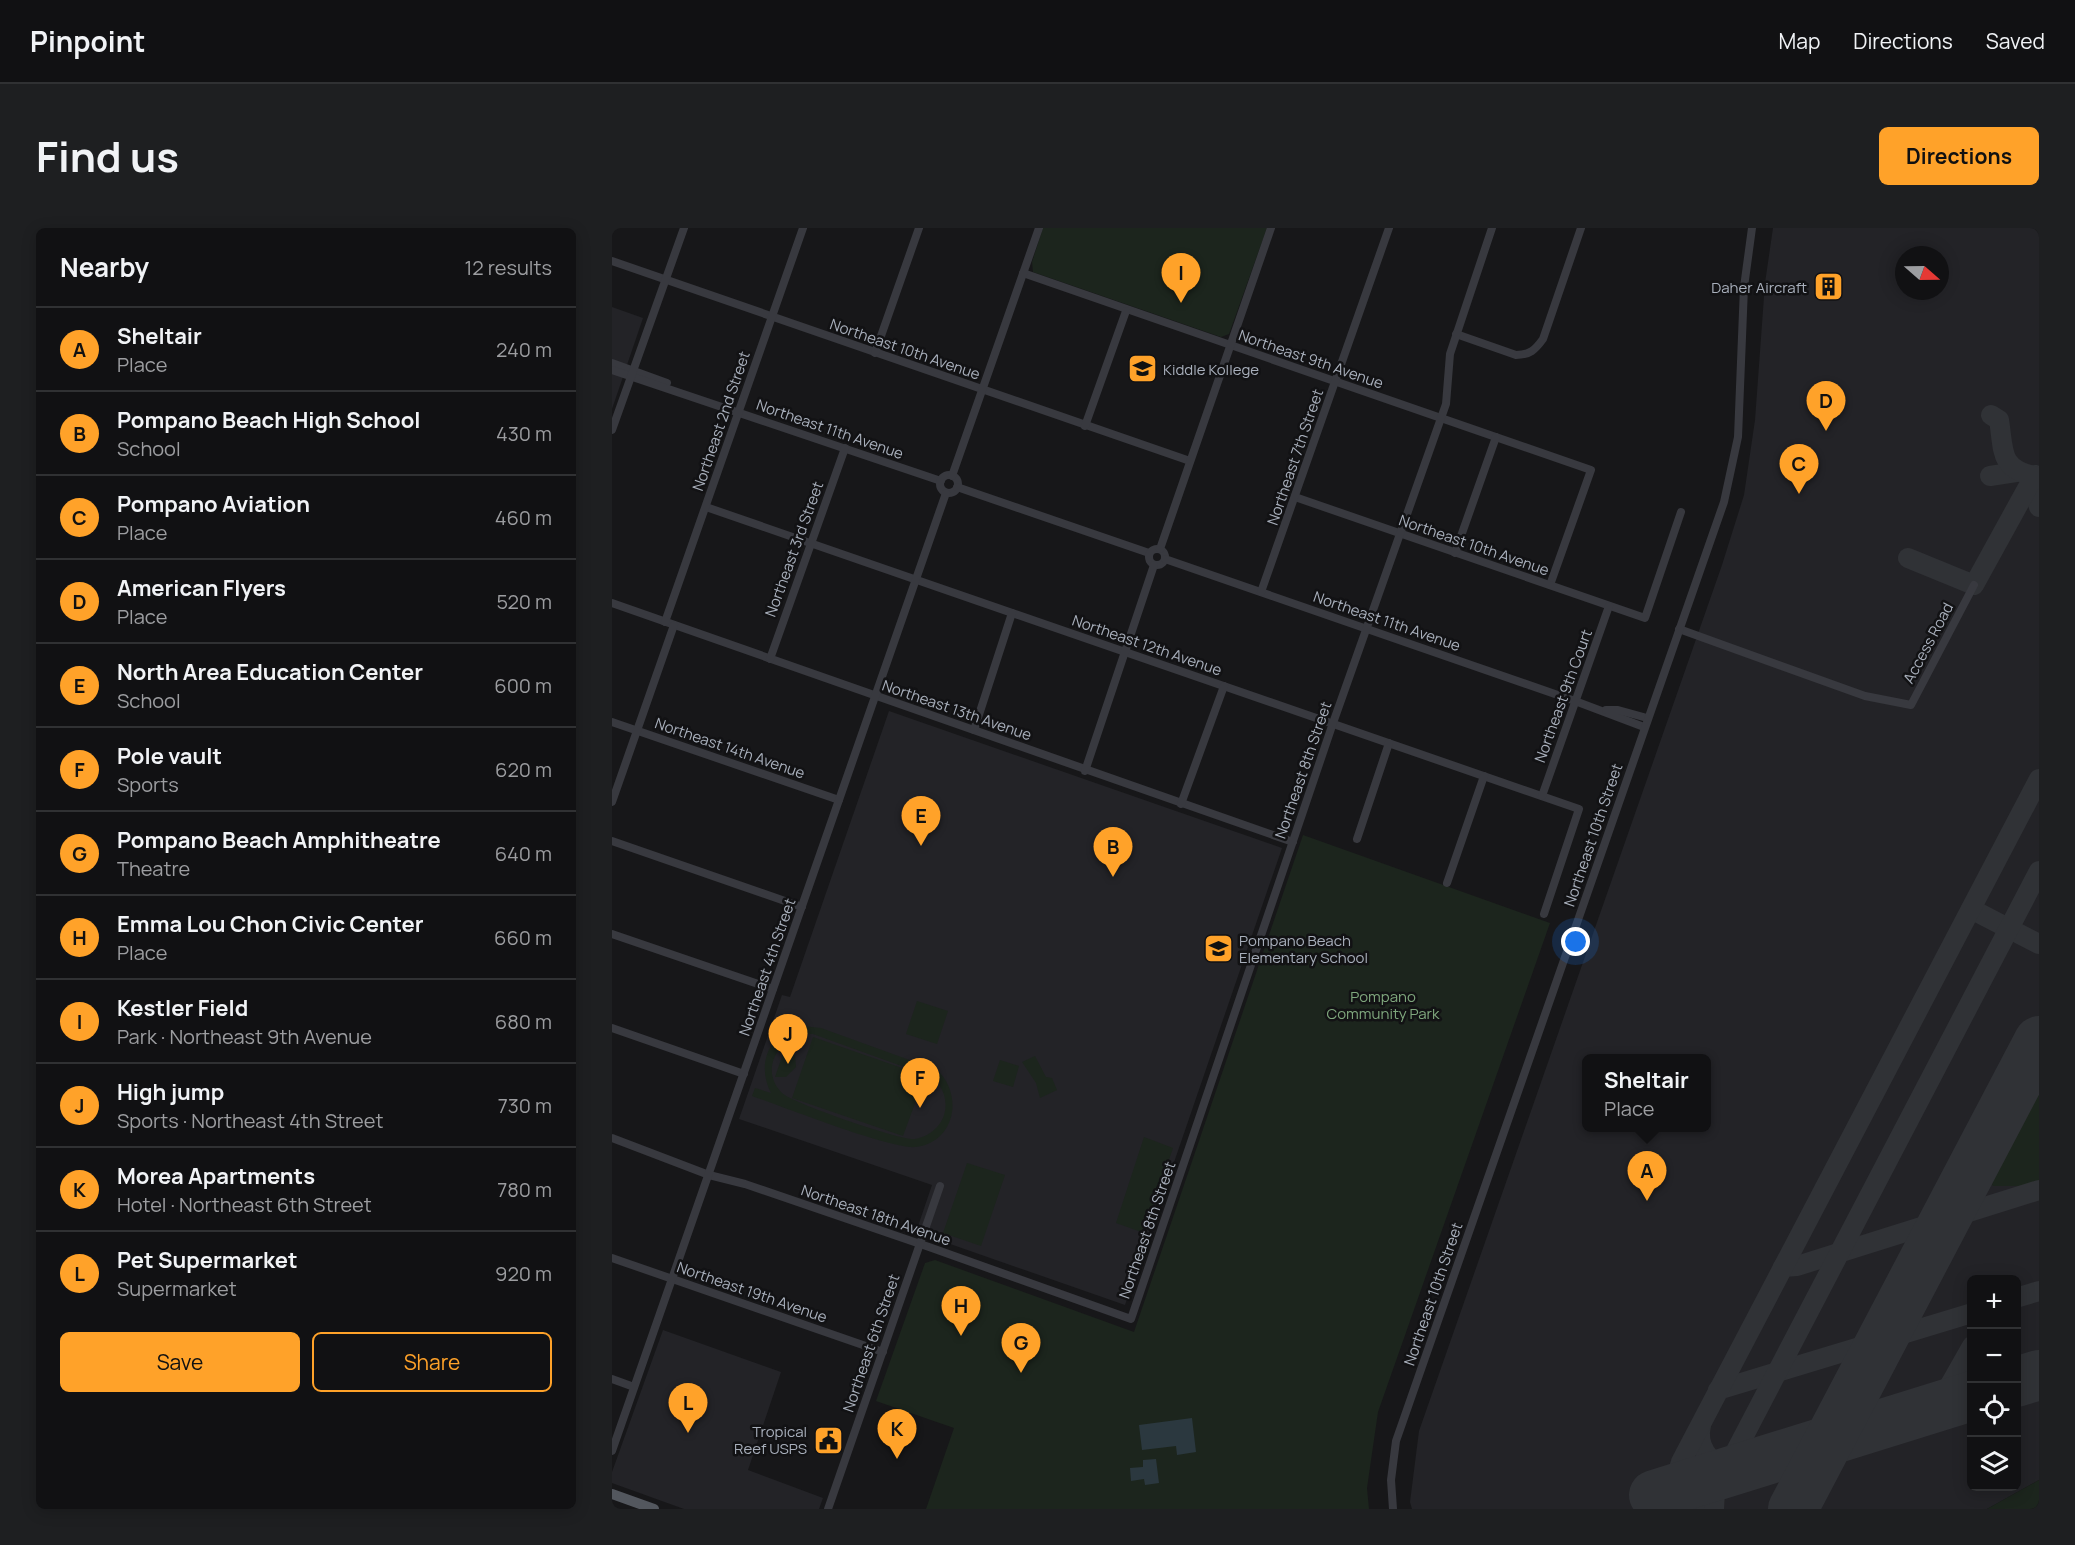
<!DOCTYPE html>
<html lang="en">
<head>
<meta charset="utf-8">
<style>
  :root { --surface:#111113; --page:#1e1f21; --text:#f1f3f6; --muted:#9c9da0; --line:#303133; --accent:#ffa229 }
  body { margin:0; font-family:Manrope,sans-serif; background:var(--page); color:var(--text) }
  .controls { position:absolute; right:18px; bottom:18px; display:grid; overflow:hidden; border-radius:9px; box-shadow:0 3px 15px #0003 }
  .controls button { width:54px; height:54px; display:grid; place-items:center; padding:0; border:0; border-bottom:2px solid var(--line); background:var(--surface); color:var(--text); font:30px sans-serif }
  .compass { position:absolute; left:1283px; top:18px; width:54px; height:54px; border-radius:50%; background:var(--surface); box-shadow:0 3px 15px #0003; rotate:110deg }
  .you { position:absolute; left:964px; top:714px; width:21px; height:21px; margin:-15px; border:4px solid #fff; border-radius:50%; background:#1a73e8; box-shadow:0 0 0 9px #1a73e833 }
  .badge { display:grid; place-items:center; width:39px; height:39px; border-radius:50%; background:var(--accent); color:#111; font-size:20px; font-weight:700 }
  .pin { position:absolute; translate:-50% -50px; filter:drop-shadow(0 2px 3px #0008) }
  .pin::after { content:''; position:absolute; top:32px; width:21px; height:18px; background:inherit; clip-path:polygon(0 0,100% 0,50% 100%) }
  .popup { position:absolute; left:970px; top:826px; width:129px; height:78px; box-sizing:border-box; display:grid; place-content:center; border-radius:9px; background:var(--surface); filter:drop-shadow(0 2px 4px #0005); font-size:20px; white-space:nowrap; color:var(--muted) }
  .popup b { font-size:22px; color:var(--text) }
  .popup::after { content:''; position:absolute; left:50%; top:100%; margin-left:-12px; border:12px solid transparent; border-top-color:var(--surface) }
  .list { margin:0; padding:0; list-style:none }
  h2 { display:flex; justify-content:space-between; align-items:center; height:78px; margin:0; padding:0 24px; font-size:26px }
  h2 small { font-size:20px; font-weight:400; color:var(--muted) }
  .list li { display:grid; grid-template-columns:39px 1fr auto; gap:18px; align-items:center; box-sizing:border-box; height:84px; padding:0 24px; border-top:2px solid var(--line) }
  .list b { display:block; font-size:22px; white-space:nowrap }
  .list p { margin:0; font-size:20px; white-space:nowrap; color:var(--muted) }
  .list em { font-size:20px; font-style:normal; color:var(--muted) }
  .actions { display:flex; gap:12px; padding:18px 24px }
  .actions a { flex:1; padding:14px 0; border:2px solid var(--accent); border-radius:9px; text-align:center; font-size:21px; color:var(--accent) }
  .actions .main { background:var(--accent); color:#111 }
  .icon { flex:none; width:33px; height:33px; fill:none; stroke:currentColor; stroke-width:2; stroke-linecap:round; stroke-linejoin:round }
  .map { position:relative; flex:none; width:1427px; height:1281px; overflow:hidden; border-radius:9px }
  header { display:flex; align-items:center; gap:36px; box-sizing:border-box; height:84px; padding:0 30px; background:var(--surface); border-bottom:2px solid var(--line) }
  header strong { font-size:28px }
  nav { display:flex; gap:33px; margin-inline-start:auto; font-size:21px }
  .intro { display:flex; align-items:center; justify-content:space-between; box-sizing:border-box; height:144px; padding:0 36px }
  h1 { margin:0; font-size:42px }
  .button { padding:15px 27px; border-radius:9px; background:var(--accent); color:#111; font-size:21px; font-weight:700 }
  main { display:flex; gap:36px; padding:0 36px }
  aside { flex:1; background:var(--surface); border-radius:9px; box-shadow:0 3px 15px #0003 }
  .map>svg:first-child { display:block }
</style>
</head>
<body>
<header>
<strong>Pinpoint</strong>
<nav><a>Map</a><a>Directions</a><a>Saved</a></nav>
</header>
<div class="intro"><h1>Find us</h1><a class="button">Directions</a></div>
<main>
<aside>
<h2>Nearby<small>12 results</small></h2>
<ul class="list">
<li><span class="badge">A</span><div><b>Sheltair</b><p>Place</p></div><em>240 m</em></li>
<li><span class="badge">B</span><div><b>Pompano Beach High School</b><p>School</p></div><em>430 m</em></li>
<li><span class="badge">C</span><div><b>Pompano Aviation</b><p>Place</p></div><em>460 m</em></li>
<li><span class="badge">D</span><div><b>American Flyers</b><p>Place</p></div><em>520 m</em></li>
<li><span class="badge">E</span><div><b>North Area Education Center</b><p>School</p></div><em>600 m</em></li>
<li><span class="badge">F</span><div><b>Pole vault</b><p>Sports</p></div><em>620 m</em></li>
<li><span class="badge">G</span><div><b>Pompano Beach Amphitheatre</b><p>Theatre</p></div><em>640 m</em></li>
<li><span class="badge">H</span><div><b>Emma Lou Chon Civic Center</b><p>Place</p></div><em>660 m</em></li>
<li><span class="badge">I</span><div><b>Kestler Field</b><p>Park · Northeast 9th Avenue</p></div><em>680 m</em></li>
<li><span class="badge">J</span><div><b>High jump</b><p>Sports · Northeast 4th Street</p></div><em>730 m</em></li>
<li><span class="badge">K</span><div><b>Morea Apartments</b><p>Hotel · Northeast 6th Street</p></div><em>780 m</em></li>
<li><span class="badge">L</span><div><b>Pet Supermarket</b><p>Supermarket</p></div><em>920 m</em></li>
</ul>
<div class="actions"><a class="main">Save</a><a>Share</a></div>
</aside>
<div class="map">
<svg width="1427" height="1281" viewBox="0 0 1427 1281">
  <rect width="100%" height="100%" fill="#171719"/>
  <g fill="#232327" fill-rule="evenodd">
    <path d="M1161 0H1427V1252L1375 1281H800L798 1274 807 1203 1110 337 1132 267 1143 192 1153 55ZM1292 27H1328V63H1292ZM975 830H1095V900H975ZM1360 1052H1404V1258H1360Z"/>
    <polygon points="0,79 31,90 0,181"/>
    <polygon points="277,483 670,620 513,1077 304,1004 320,957 127,891 170,767 178,769"/>
    <polygon points="51,1102 169,1144 136,1242 211,1270 207,1281 72,1281 0,1255 0,1244"/>
  </g>
  <g fill="#1c251d" fill-rule="evenodd">
    <polygon points="431,0 655,0 617,106 609,109 421,44 420,34"/>
    <polygon points="691,607 938,695 766,1184 755,1260 757,1281 314,1281 342,1200 264,1173 313,1035 323,1032 522,1104"/>
    <polygon points="305,773 336,783 325,816 294,806"/>
    <path d="M189 798 209 800 325 842C352 867 343 914 304 919 280 922 169 878 140 868L143 860 159 865C144 836 157 805 189 798ZM201 806 320 849C332 859 337 875 331 890 326 901 315 909 303 911 289 913 180 875 170 865 145 840 170 804 201 806Z"/>
    <polygon points="201,809 313,848 291,908 180,870"/>
    <polygon points="174,817 183,828 184,839 174,849 163,849"/>
    <polygon points="423,828 434,849 440,850 445,862 428,870 424,855 410,834"/>
    <polygon points="388,832 407,838 401,859 381,853"/>
    <polygon points="1427,854 1427,954 1414,958 1381,958 1376,950"/>
    <polygon points="532,909 561,920 532,1005 504,995"/>
    <polygon points="355,935 393,947 369,1018 331,1005"/>
    <polygon points="1427,1252 1427,1281 1375,1281"/>
  </g>
  <g fill="#2b383f">
    <polygon points="580,1190 584,1224 565,1227 564,1218 530,1222 527,1197"/>
    <polygon points="544,1231 547,1255 533,1257 532,1251 519,1253 518,1240 531,1239 531,1232"/>
  </g>
  <g fill="none" stroke-linecap="round" stroke-linejoin="round">
    <g stroke="#303236" stroke-width="20">
      <polyline points="1423,247 1421,261 1427,279"/>
      <polyline points="1378,248 1404,244"/>
      <path d="M1296 330 1362 357 1422 248C1387 240 1392 223 1387 192L1379 187"/>
      <polyline points="1359,681 1427,716"/>
      <polyline points="1171,1039 1185,1038 1427,962"/>
      <polyline points="1404,1070 1427,1063"/>
      <polyline points="1106,1162 1360,1085"/>
      <polyline points="1326,1178 1360,1118"/>
      <path d="M1089 1197C1084 1219 1097 1232 1113 1243"/>
      <path d="M1087 1281C1068 1271 1062 1255 1069 1234L1427 551"/>
      <polyline points="1102,1281 1103,1263 1427,643"/>
    </g>
    <g stroke="#303236" stroke-width="50">
      <polyline points="1404,1154 1427,1147"/>
      <polyline points="1042,1267 1360,1168"/>
      <polyline points="1181,1281 1427,813"/>
    </g>
    <g stroke="#38393f" stroke-width="8">
      <polyline points="0,33 578,233"/>
      <polyline points="411,45 979,242 938,357"/>
      <path d="M844 106 904 127C918 127 923 122 931 111L969 0"/>
      <polyline points="263,125 307,0"/>
      <polyline points="0,135 55,155"/>
      <polyline points="0,142 329,253"/>
      <polyline points="473,198 514,83"/>
      <polyline points="0,202 72,0"/>
      <circle cx="337" cy="256" r="9"/>
      <polyline points="340,248 427,0"/>
      <polyline points="345,259 537,325"/>
      <polyline points="683,269 1033,390 1069,284"/>
      <polyline points="94,279 967,581 932,686"/>
      <circle cx="545" cy="329" r="8"/>
      <polyline points="548,321 659,0"/>
      <polyline points="843,325 884,209"/>
      <polyline points="553,331 963,473 1032,499"/>
      <polyline points="649,364 777,0"/>
      <polyline points="0,375 681,614"/>
      <polyline points="53,394 191,0"/>
      <polyline points="1067,401 1253,468 1299,477 1362,357"/>
      <polyline points="158,431 233,220"/>
      <polyline points="994,482 1006,482 1035,490"/>
      <polyline points="0,494 227,572"/>
      <polyline points="362,502 400,385"/>
      <polyline points="473,543 542,337"/>
      <polyline points="930,568 997,378"/>
      <polyline points="0,574 62,397"/>
      <polyline points="569,576 612,458"/>
      <polyline points="745,611 777,515"/>
      <polyline points="0,613 190,679"/>
      <polyline points="835,655 872,548"/>
      <polyline points="0,706 161,761"/>
      <polyline points="0,800 132,846"/>
      <polyline points="0,910 97,947 133,956 317,1019 519,1091 721,495 834,176 838,126 880,0"/>
      <polyline points="0,1030 271,1124"/>
      <polyline points="0,1151 22,1159"/>
      <polyline points="0,1223 334,265"/>
      <polyline points="216,1281 328,958"/>
      <polyline points="781,1281 779,1252 784,1213 1112,274 1126,209 1132,59 1140,0"/>
    </g>
    <polyline stroke="#53575e" stroke-width="10" points="0,1266 42,1281"/>
  </g>
  <defs>
    <symbol id="building-square" viewBox="-11 -11 22 22"><rect x="-9" y="-9" width="18" height="18" rx="4" fill="#ffa229" stroke="#121214"/><path d="M-4-6H4V6H1V3H-1V6H-4ZM-2.5-4.3h1.7v1.8h-1.7ZM.8-4.3h1.7v1.8H.8ZM-2.5-1h1.7V.8h-1.7ZM.8-1h1.7V.8H.8Z" fill="#111"/></symbol>
    <symbol id="school-square" viewBox="-11 -11 22 22"><rect x="-9" y="-9" width="18" height="18" rx="4" fill="#ffa229" stroke="#121214"/><path d="M0-5L7-2L0 1L-7-2ZM-4 1L0 2.5L4 1V4Q0 6-4 4Z" fill="#111"/></symbol>
    <symbol id="civic-square" viewBox="-11 -11 22 22"><rect x="-9" y="-9" width="18" height="18" rx="4" fill="#ffa229" stroke="#121214"/><path d="M-.6-6.5H3V-4.5H.6V-3L4-1V1h2V6H-6V1h2V-1L-.6-3ZM-1.2 2.5V6h2.4V2.5Z" fill="#111"/></symbol>
  </defs>
  <g fill-rule="evenodd">
    <use href="#building-square" x="1200" y="42" width="33" height="33"/>
    <use href="#school-square" x="514" y="124" width="33" height="33"/>
    <use href="#school-square" x="590" y="704" width="33" height="33"/>
    <use href="#civic-square" x="200" y="1196" width="33" height="33"/>
  </g>
  <g text-anchor="middle" dominant-baseline="central" stroke-width="5" stroke-linejoin="round" paint-order="stroke">
    <g font-size="15" fill="#a8afbb" stroke="#121214" text-anchor="end">
      <text x="1195" y="59">Daher Aircraft</text>
      <text x="551" y="141" text-anchor="start">Kiddle Kollege</text>
      <text x="627" y="712" text-anchor="start">Pompano Beach<tspan x="627" dy="17">Elementary School</tspan></text>
      <text x="195" y="1203">Tropical<tspan x="195" dy="17">Reef USPS</tspan></text>
    </g>
    <g font-size="15" fill="#a8afbb" stroke="#121214">
      <text transform="translate(293 121) rotate(19)">Northeast 10th Avenue</text>
      <text transform="translate(699 131) rotate(19)">Northeast 9th Avenue</text>
      <text transform="translate(109 193) rotate(-71)">Northeast 2nd Street</text>
      <text transform="translate(218 201) rotate(19)">Northeast 11th Avenue</text>
      <text transform="translate(683 229) rotate(-71)">Northeast 7th Street</text>
      <text transform="translate(862 317) rotate(19)">Northeast 10th Avenue</text>
      <text transform="translate(182 321) rotate(-70)">Northeast 3rd Street</text>
      <text transform="translate(775 393) rotate(19)">Northeast 11th Avenue</text>
      <text transform="translate(1316 415) rotate(-62)">Access Road</text>
      <text transform="translate(535 417) rotate(19)">Northeast 12th Avenue</text>
      <text transform="translate(951 468) rotate(-70)">Northeast 9th Court</text>
      <text transform="translate(345 482) rotate(19)">Northeast 13th Avenue</text>
      <text transform="translate(118 520) rotate(19)">Northeast 14th Avenue</text>
      <text transform="translate(691 542) rotate(-71)">Northeast 8th Street</text>
      <text transform="translate(981 607) rotate(-71)">Northeast 10th Street</text>
      <text transform="translate(155 739) rotate(-71)">Northeast 4th Street</text>
      <text transform="translate(264 987) rotate(19)">Northeast 18th Avenue</text>
      <text transform="translate(535 1002) rotate(-71)">Northeast 8th Street</text>
      <text transform="translate(140 1064) rotate(19)">Northeast 19th Avenue</text>
      <text transform="translate(821 1066) rotate(-71)">Northeast 10th Street</text>
      <text transform="translate(259 1115) rotate(-71)">Northeast 6th Street</text>
    </g>
    <g font-size="15" fill="#7fa77d" stroke="#121214">
      <text x="771" y="768">Pompano<tspan x="771" dy="17">Community Park</tspan></text>
    </g>
  </g>
</svg>
<div class="controls">
<button>+</button>
<button>−</button>
<button><svg class="icon" aria-label="locate" viewBox="0 0 24 24"><circle cx="12" cy="12" r="6"/><path d="M12 2v4M12 18v4M2 12h4M18 12h4"/></svg></button>
<button><svg class="icon" aria-label="layers" viewBox="0 0 24 24"><path d="M12 4l9 5-9 5-9-5zM3 14l9 5 9-5"/></svg></button>
</div>
<svg class="compass" viewBox="-18 -18 36 36"><path d="M0-13l5 13h-10z" fill="#e53935"/><path d="M0 13l5-13h-10z" fill="#9c9da0"/></svg>
<div class="you"></div>
<div class="pin badge" style="left:1035px;top:973px">A</div>
<div class="popup"><b>Sheltair</b>Place</div>
<div class="pin badge" style="left:501px;top:649px">B</div>
<div class="pin badge" style="left:1187px;top:266px">C</div>
<div class="pin badge" style="left:1214px;top:203px">D</div>
<div class="pin badge" style="left:309px;top:618px">E</div>
<div class="pin badge" style="left:308px;top:880px">F</div>
<div class="pin badge" style="left:409px;top:1145px">G</div>
<div class="pin badge" style="left:349px;top:1108px">H</div>
<div class="pin badge" style="left:569px;top:75px">I</div>
<div class="pin badge" style="left:176px;top:836px">J</div>
<div class="pin badge" style="left:285px;top:1231px">K</div>
<div class="pin badge" style="left:76px;top:1205px">L</div>
</div>
</main>
</body>
</html>
